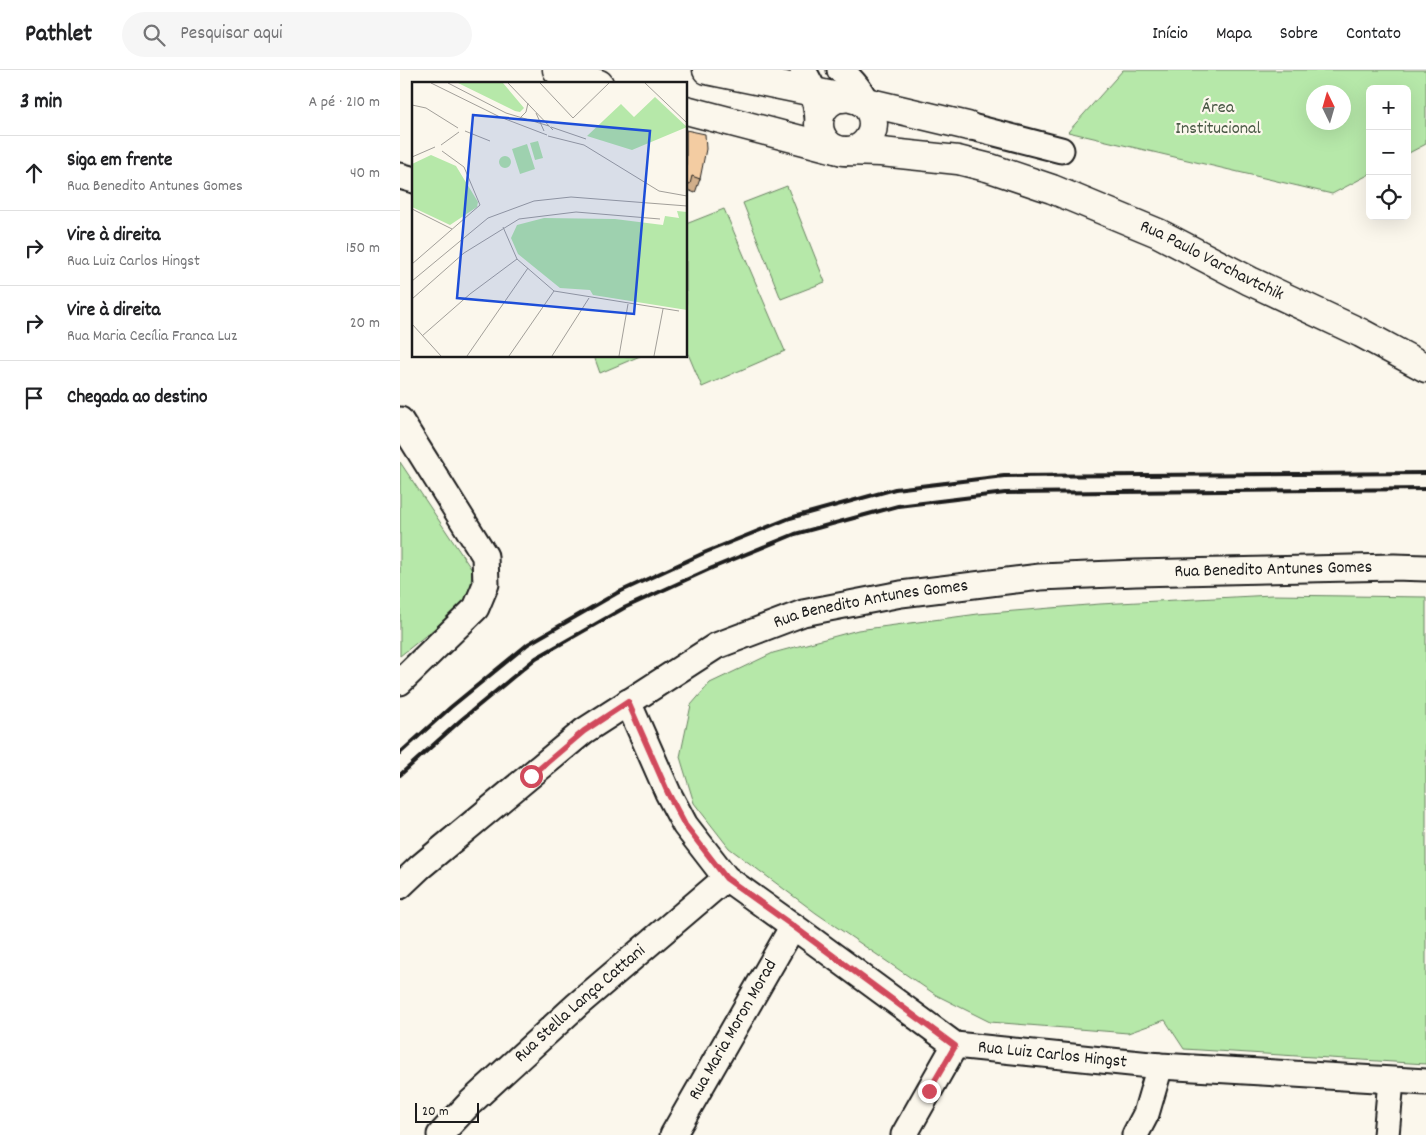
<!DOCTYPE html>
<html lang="pt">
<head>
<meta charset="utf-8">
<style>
  :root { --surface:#fff; --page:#f6f6f6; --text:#202124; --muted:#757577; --line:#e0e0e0 }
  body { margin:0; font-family:Dekko,sans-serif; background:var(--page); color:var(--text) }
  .controls { position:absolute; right:15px; top:15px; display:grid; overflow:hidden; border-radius:8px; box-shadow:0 5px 20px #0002 }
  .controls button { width:45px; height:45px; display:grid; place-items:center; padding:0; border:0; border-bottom:1px solid var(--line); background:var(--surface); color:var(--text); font:25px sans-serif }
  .compass { position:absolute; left:906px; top:15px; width:45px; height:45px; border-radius:50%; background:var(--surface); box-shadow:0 5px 20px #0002; rotate:355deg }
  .scale { position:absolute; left:15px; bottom:12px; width:64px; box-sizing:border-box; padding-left:5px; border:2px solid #1c1c1c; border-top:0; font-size:14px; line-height:18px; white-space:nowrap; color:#1c1c1c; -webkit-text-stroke:4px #fbf7ec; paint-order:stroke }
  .stop { position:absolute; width:15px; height:15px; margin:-11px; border:4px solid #d1495b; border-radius:50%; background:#fff }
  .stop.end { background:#d1495b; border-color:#fff; box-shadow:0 1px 5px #0008 }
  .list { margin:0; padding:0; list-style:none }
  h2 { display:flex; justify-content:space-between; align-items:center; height:65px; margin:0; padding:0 20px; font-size:21px }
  h2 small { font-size:16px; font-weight:400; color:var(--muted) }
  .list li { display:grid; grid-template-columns:32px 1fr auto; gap:15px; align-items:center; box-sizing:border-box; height:75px; padding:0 20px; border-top:1px solid var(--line) }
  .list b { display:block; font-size:19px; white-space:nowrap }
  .list p { margin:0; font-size:16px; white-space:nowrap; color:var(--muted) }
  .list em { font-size:16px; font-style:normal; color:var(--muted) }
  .icon { flex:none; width:28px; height:28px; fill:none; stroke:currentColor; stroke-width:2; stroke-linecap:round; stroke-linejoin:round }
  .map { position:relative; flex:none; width:1026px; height:1065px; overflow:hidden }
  header { display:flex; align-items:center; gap:30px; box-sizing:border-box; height:70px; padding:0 25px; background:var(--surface); border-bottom:1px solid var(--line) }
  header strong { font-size:24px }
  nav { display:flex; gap:28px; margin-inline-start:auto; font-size:18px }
  .search { width:350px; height:45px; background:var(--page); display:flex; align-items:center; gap:12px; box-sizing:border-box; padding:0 18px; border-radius:28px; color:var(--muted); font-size:19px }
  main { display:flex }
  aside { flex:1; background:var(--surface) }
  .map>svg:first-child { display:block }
</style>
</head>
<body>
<header>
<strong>Pathlet</strong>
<div class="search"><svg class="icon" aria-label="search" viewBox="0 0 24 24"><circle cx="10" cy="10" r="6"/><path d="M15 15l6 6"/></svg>Pesquisar aqui</div>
<nav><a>Início</a><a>Mapa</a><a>Sobre</a><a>Contato</a></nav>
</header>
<main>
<aside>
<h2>3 min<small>A pé · 210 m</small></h2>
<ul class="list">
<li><svg class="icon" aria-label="ahead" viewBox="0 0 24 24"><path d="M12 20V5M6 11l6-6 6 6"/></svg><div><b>Siga em frente</b><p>Rua Benedito Antunes Gomes</p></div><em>40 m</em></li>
<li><svg class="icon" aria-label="right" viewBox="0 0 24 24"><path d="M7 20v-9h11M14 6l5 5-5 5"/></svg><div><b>Vire à direita</b><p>Rua Luiz Carlos Hingst</p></div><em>150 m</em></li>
<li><svg class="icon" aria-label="right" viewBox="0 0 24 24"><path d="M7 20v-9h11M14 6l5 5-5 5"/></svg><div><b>Vire à direita</b><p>Rua Maria Cecília Franca Luz</p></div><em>20 m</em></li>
<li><svg class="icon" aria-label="arrive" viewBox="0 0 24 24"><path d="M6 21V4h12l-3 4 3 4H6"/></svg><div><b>Chegada ao destino</b></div></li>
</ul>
</aside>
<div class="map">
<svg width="1026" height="1065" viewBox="0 0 1026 1065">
  <rect width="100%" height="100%" fill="#fbf7ec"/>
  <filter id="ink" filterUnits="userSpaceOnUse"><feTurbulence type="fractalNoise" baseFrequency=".02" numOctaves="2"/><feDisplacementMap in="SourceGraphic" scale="10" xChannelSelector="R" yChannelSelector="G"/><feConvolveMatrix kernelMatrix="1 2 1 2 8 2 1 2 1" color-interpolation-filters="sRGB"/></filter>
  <g filter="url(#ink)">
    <g fill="#b6e8a9" stroke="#698262" fill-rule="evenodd">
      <path d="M723 0H1026V74L1007 84V19H970V104L932 124 668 62ZM914 22H944V52H914Z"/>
      <polygon points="387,116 425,212 381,229 343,133"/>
      <polygon points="324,139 385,281 302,317 286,279 286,154"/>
      <polygon points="194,286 240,286 200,303"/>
      <polygon points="0,392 72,500 70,528 54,543 0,586"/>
      <polygon points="872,525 1026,527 1026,994 784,979 765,950 728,963 590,952 536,925 416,843 329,778 294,733 280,687 291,635 310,613 373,583 458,560 578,544 700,534"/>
    </g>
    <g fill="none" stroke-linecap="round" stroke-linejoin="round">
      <defs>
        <g id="minor">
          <polyline points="403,0 414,21 419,54"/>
          <path d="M440 0C455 12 465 25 470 43"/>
          <polyline points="568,56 661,80"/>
          <polyline points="0,106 14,110"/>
          <polyline points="0,350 85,486 86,514 76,538 0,612"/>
          <path id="s1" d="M228 632 268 723 285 755 326 808 393 856 555 975 760 996 1026 1012"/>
          <path id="s2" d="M0 816 20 797 184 661 316 576 403 543 501 524 640 507 736 503 994 497 1026 498"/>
          <path id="s3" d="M40 1065 70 1033 177 935 326 808"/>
          <path id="s4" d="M273 1065 393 856"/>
          <polyline points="504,1065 555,975"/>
          <polyline points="735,1065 746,1044 760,996"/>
          <polyline points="986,1065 991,1011"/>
        </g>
        <g id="tertiary">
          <polyline points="157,0 199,14"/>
          <polyline points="307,0 443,28"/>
          <circle cx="446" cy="54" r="27"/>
          <polyline points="454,29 568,56"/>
          <polyline points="286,40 435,79"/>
          <path id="s5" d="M444 81 481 82 558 90 590 98 652 119 758 163 850 211 961 263 1026 298"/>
        </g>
      </defs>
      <use href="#minor" stroke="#1c1c1c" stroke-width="29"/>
      <use href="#tertiary" stroke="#1c1c1c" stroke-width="31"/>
      <use href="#minor" stroke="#fbf7ec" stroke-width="25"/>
      <use href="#tertiary" stroke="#fbf7ec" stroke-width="28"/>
      <g stroke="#1c1c1c" stroke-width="4">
        <polyline points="0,683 51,637 128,574 217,523 306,482 390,448 495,419 604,406 1026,403"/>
        <polyline points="0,705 61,650 136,588 224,538 312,498 395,464 498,436 605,423 1026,419"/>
      </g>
    </g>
    <polygon fill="#d1af8b" stroke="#1c1c1c" points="286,60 300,109 295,123 288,120 286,125"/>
    <polygon fill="#f3cca2" stroke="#1c1c1c" points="286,60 305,64 306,79 300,109 292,106 290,114 286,113"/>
  </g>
  <g fill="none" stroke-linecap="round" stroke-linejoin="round" filter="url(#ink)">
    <polyline stroke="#d1495b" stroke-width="6" points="131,706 184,661 228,632 268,723 285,755 326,808 393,856 555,976 529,1021"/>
  </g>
  <g text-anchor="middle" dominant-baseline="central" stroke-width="4.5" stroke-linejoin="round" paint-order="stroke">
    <g font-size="18" fill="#4a5946" stroke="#fbf7ec">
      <text x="818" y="38">Área<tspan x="818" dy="21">Institucional</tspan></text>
    </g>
    <g font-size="18" fill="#1c1c1c" stroke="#fbf7ec">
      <text stroke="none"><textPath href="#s5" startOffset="388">Rua Paulo Varchavtchik</textPath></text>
      <text stroke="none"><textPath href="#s2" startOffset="964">Rua Benedito Antunes Gomes</textPath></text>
      <text stroke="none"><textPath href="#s2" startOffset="559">Rua Benedito Antunes Gomes</textPath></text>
      <text stroke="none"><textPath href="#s3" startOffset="192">Rua Stella Lança Cattani</textPath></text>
      <text stroke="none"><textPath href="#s4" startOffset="121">Rua Maria Moron Morad</textPath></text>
      <text stroke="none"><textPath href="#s1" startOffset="584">Rua Luiz Carlos Hingst</textPath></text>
    </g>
  </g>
  <g transform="translate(12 12)">
    <rect width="275" height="275" fill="#fbf7ec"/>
    <path d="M46 1H91L112 26 108 30 103 29ZM243 15 275 45 220 68 175 54 209 22 222 35ZM126 59 131 76 123 78 118 61ZM115 62 123 87 108 92 100 67ZM19 73 44 84 66 120 65 125 38 143 0 125V82ZM87 80a6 6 0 1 1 12 0a6 6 0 1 1-12 0ZM265 129 275 130V228L181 213 178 208 148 206 106 172 99 156 105 143 132 136 203 137 251 143 253 134 267 136Z" fill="#b6e8a9"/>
    <path fill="none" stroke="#a29f99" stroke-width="1" d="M19 1 88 35 135 53M36 1 94 31 137 44M96 1 141 48M128 1 161 36 197 1M233 1 274 40M0 23 14 26 46 46M124 31 132 49M108 36 114 30 116 21M139 45 174 57M53 49 78 59M136 54 172 63 247 109 275 114M29 63 47 50M0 75 23 65M0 127 40 147M91 145 105 177 142 209 267 229M0 182 68 123 52 85 30 69M0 199 76 136 122 119 159 115 275 124M0 217 52 171 107 137 164 130 248 137M0 242 29 274M10 254 58 212 105 177M55 274 116 186M97 274 142 209M140 274 177 216M207 274 216 222M242 274 251 227"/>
    <path fill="#1d4ed8" fill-opacity="0.15" stroke="#1d4ed8" stroke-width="2.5" d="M61 33 238 49 222 232 45 216Z"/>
    <rect width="275" height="275" fill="none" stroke="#1c1c1c" stroke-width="2.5"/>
  </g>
</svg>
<div class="controls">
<button>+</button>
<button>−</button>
<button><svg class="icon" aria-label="locate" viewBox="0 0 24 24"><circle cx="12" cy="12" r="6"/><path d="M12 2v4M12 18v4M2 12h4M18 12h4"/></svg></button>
</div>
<svg class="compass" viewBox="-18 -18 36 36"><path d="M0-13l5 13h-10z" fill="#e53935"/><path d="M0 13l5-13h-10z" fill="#757577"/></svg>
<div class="scale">20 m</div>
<div class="stop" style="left:131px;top:706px"></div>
<div class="stop end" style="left:529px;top:1021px"></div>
</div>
</main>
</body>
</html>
